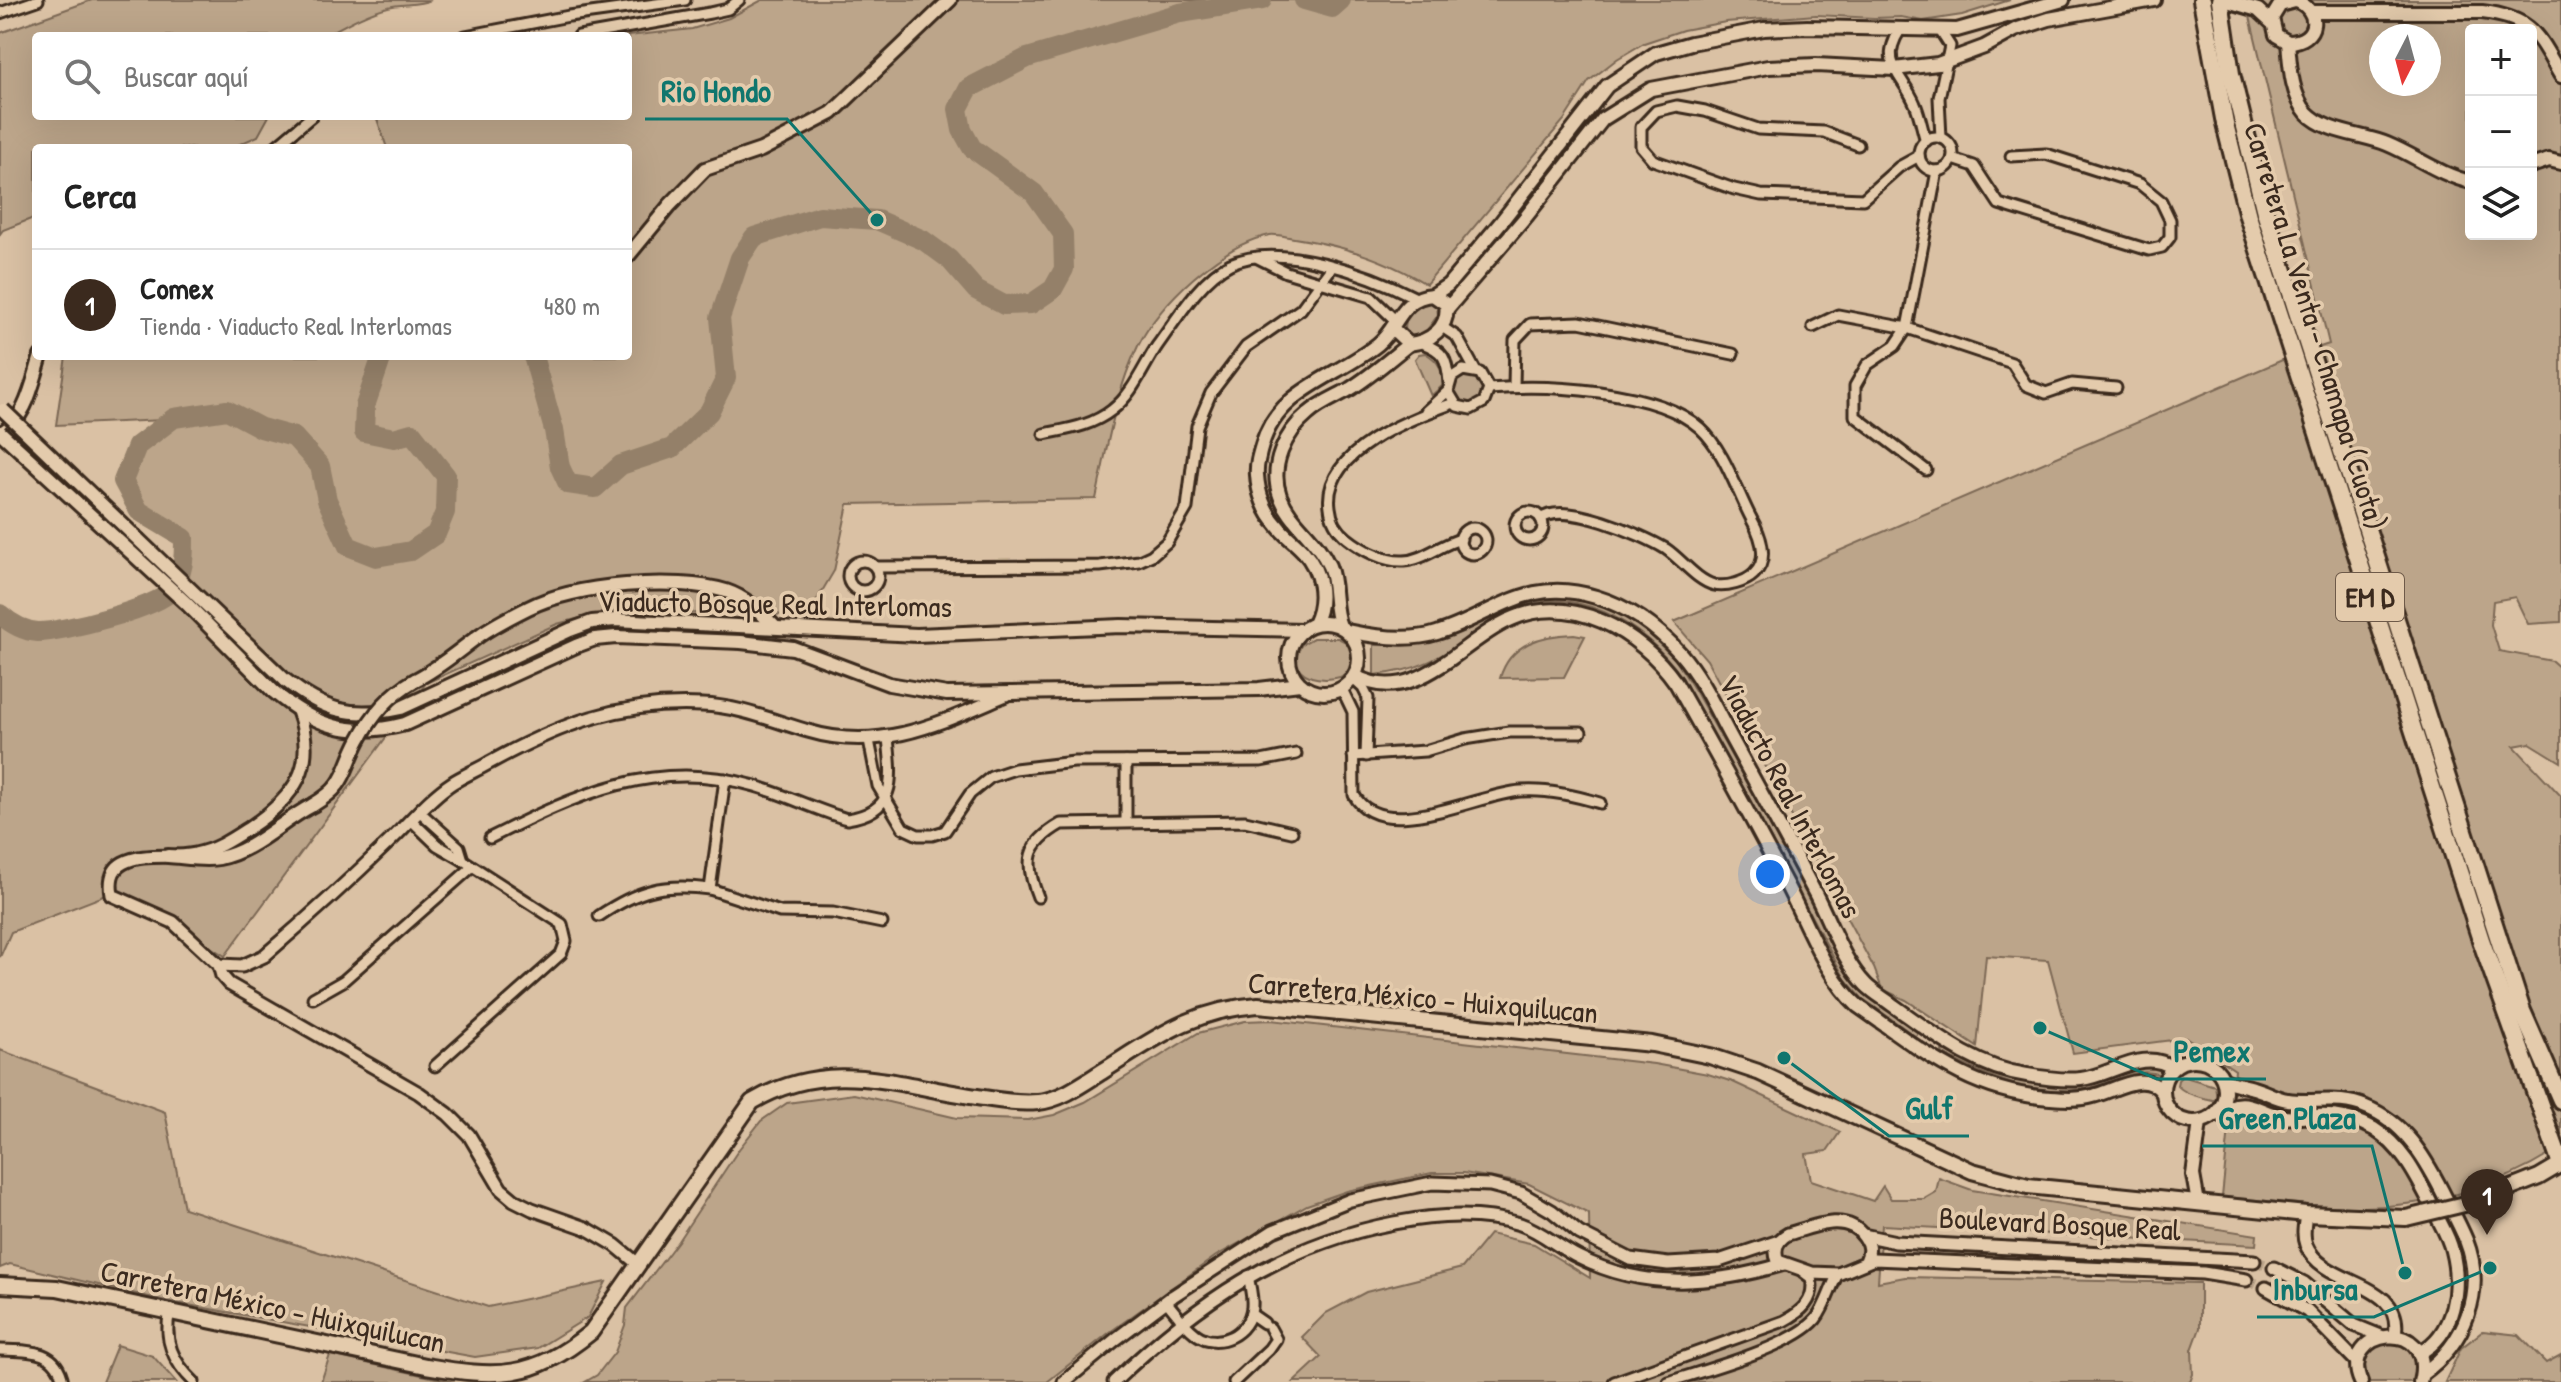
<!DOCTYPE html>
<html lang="es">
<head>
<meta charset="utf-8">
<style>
  :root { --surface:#fff; --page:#f6f6f6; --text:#222; --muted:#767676; --line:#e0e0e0; --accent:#3b2a1e }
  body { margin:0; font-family:"Patrick Hand",sans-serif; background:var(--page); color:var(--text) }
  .controls { position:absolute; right:24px; top:24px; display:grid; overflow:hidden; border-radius:8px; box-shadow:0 8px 32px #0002 }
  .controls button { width:72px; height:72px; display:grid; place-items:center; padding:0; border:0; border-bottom:2px solid var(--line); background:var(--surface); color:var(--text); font:40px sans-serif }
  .compass { position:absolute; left:2369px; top:24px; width:72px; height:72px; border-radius:50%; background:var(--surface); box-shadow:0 8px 32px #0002; rotate:186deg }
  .you { position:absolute; left:1770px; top:874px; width:28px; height:28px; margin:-20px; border:6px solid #fff; border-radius:50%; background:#1a73e8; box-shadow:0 0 0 12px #1a73e833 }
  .badge { display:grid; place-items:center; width:52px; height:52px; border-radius:50%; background:var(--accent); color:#fff; font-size:26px; font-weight:700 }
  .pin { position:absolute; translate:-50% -66px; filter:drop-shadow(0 2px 4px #0008) }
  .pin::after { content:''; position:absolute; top:42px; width:28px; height:24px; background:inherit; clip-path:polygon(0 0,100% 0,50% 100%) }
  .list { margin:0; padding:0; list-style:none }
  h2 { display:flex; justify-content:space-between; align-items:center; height:104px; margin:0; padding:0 32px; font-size:34px }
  h2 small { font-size:26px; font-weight:400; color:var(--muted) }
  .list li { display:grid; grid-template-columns:52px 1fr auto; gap:24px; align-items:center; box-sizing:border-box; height:112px; padding:0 32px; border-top:2px solid var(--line) }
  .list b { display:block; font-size:30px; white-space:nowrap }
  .list p { margin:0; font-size:26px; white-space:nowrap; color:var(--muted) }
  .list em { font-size:26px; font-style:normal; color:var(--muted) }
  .icon { flex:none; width:44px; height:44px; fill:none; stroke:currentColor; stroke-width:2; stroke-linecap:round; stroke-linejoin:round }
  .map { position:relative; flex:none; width:2561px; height:1382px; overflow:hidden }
  .search { position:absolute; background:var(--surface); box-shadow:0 8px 32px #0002; left:32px; top:32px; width:600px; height:88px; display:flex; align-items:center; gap:20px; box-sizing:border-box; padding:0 28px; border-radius:8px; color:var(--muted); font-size:30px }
  .panel { position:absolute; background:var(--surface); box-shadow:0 8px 32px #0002; left:32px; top:144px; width:600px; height:216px; border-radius:8px }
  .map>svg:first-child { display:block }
</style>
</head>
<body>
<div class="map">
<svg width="2561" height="1382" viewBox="0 0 2561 1382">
  <rect width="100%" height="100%" fill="#dac1a4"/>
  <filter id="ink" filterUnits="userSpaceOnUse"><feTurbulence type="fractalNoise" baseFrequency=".0125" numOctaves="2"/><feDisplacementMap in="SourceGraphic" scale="16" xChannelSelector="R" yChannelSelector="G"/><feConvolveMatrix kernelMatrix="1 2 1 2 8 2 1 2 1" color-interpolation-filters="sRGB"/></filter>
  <g filter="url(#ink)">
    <g fill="#bca58a" stroke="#7c6854" stroke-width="2" fill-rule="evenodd">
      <path d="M92 0H431C417 6 402 3 388 7 365 13 345 25 324 36H36V116H269L258 136 231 148H36V217L3 230 0 234V33Z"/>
      <path d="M762 0H2010L1962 15 1923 21 1901 17 1874 18 1816 15 1726 22 1683 30 1644 43 1617 59 1589 81 1564 120 1426 284C1385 259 1342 245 1294 238 1287 237 1277 234 1270 235 1222 244 1159 303 1138 346 1115 393 1107 449 1096 499L848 504 834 571 808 615 614 612 592 615 557 624 426 683 225 956 119 890 11 932 0 957V623C8 631 22 636 33 638 57 642 157 614 174 597 192 581 191 555 190 534L143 506 130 480 142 450 177 424 207 418 56 425 66 356H628V148H387L376 116H628V36L692 29 729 18Z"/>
      <path d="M2246 0H2561V622L2528 624 2515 597 2493 601 2491 625 2499 651 2552 661 2561 669V762L2530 743 2514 746 2561 796V1147C2504 1186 2433 1206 2364 1207 2317 1208 2269 1200 2222 1197L2235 1070 2187 1038 2073 1053 2048 960 1986 956 1977 1047 1906 1000 1882 989 1874 968 1707 660 1674 622 2287 358 2329 344ZM2471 30H2531V234H2471ZM2381 36H2429V84H2381Z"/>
      <path d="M1426 301 1437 305 1438 315 1423 335 1410 339 1406 336C1402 319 1411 308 1426 301Z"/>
      <path d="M1425 353C1439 361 1444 370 1442 386L1431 396 1415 359 1419 354Z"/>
      <circle cx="1468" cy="390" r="15"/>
      <path d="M1558 597 1594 603 1630 619 1646 631 1675 659 1696 692 1773 831 1849 976 1865 994 1918 1030 1917 1035 1915 1036 1862 998 1845 979 1682 677C1644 623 1571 579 1506 612 1495 617 1485 627 1475 633 1440 658 1419 671 1374 675V645H1400L1434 642 1521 602Z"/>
      <path d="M1574 634 1585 636 1564 677 1500 678C1510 643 1542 635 1574 634Z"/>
      <path d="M1313 638H1338L1350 644C1382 690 1270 691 1302 644Z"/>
      <polygon points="1271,1020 1654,1064 1708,1074 1733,1082 1840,1132 1827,1151 1806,1154 1811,1180 1873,1201 1883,1186 1891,1199 1924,1199 1936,1192 1939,1178 1972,1190 2257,1235 2256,1245 1882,1225 1878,1282 1905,1277 2200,1283 2200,1328 2192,1350 2193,1374 2190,1382 1294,1382 1321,1357 1302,1337 1326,1313 1366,1292 1462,1268 1490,1234 1534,1244 1590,1278 1589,1214 1529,1184 1464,1173 1432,1173 1347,1191 1307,1205 1216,1256 1110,1332 1047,1382 585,1382 597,1375 615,1352 625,1325 627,1308 678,1241 739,1149 761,1121 787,1103 854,1094 957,1118 1028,1120 1054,1115 1085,1102 1198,1033 1245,1021"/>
      <path d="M1946 1049 2000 1077 2051 1084 2151 1066 2163 1070 2161 1075C2135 1065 2110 1085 2084 1089 2034 1097 1985 1077 1943 1054L1942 1051Z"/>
      <polygon points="0,1050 165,1112 184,1208 488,1307 606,1282 588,1317 538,1348 475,1357 166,1301 10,1264 0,1268"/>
      <path d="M2182 1076 2215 1086 2217 1097 2213 1100C2202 1098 2184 1094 2177 1085L2178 1080Z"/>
      <polygon points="2483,1331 2519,1335 2546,1363 2561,1355 2561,1382 2445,1382 2461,1348"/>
      <path d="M2383 1342C2411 1344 2420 1353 2413 1382H2367C2359 1365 2367 1350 2383 1342Z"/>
      <polygon points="117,1345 153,1356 176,1382 102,1382"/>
      <polygon points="330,1355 454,1382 321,1382"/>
    </g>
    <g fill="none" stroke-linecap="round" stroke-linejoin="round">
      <g stroke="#948069" stroke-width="20">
        <polyline points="1304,0 1332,8 1341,0"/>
        <polyline points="533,356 554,430 560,467 568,484 595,488 621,465 672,448 709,412 726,378 720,318 740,258 754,237 820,216 877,220 923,240 949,259 976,290 1004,305 1031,304 1053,289 1064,269 1063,234 1034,193 972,148 962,130 958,109 969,88 1027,58 1180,13 1262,0"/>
        <path d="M0 614C10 623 24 631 38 632 62 632 158 608 172 590 184 574 184 557 184 538L139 511 123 481 137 446 174 418 227 410 261 428 294 437 320 466 327 500 348 546 376 557 411 551 436 534 445 512 446 476 412 433 394 438 364 432 365 406 382 356"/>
      </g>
      <g stroke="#baa389" stroke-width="11" stroke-dasharray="11 5.5" stroke-linecap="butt">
        <polyline points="2254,1261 2274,1268"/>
        <polyline points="2246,1280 2266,1288"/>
      </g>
      <defs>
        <g id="minor">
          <polyline points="0,13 38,0"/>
          <path d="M1900 30C1878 64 1903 75 1915 104 1920 115 1922 129 1926 141"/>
          <polyline points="465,36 569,16 685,0"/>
          <polyline points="579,36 710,13 728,9 739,0"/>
          <circle cx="1936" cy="154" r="17"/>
          <polyline points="1941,138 1939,98 1950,46 1941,32"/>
          <polyline points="1858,145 1824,132 1758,129 1705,111 1677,106 1656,111 1641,127 1641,146 1653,160 1734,189 1761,195 1863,199 1899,167 1919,156"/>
          <polyline points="274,148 312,116"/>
          <polyline points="1953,159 1974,166 1999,204 2149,250 2162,247 2170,237 2170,220 2161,201 2140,184 2046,154 2011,156"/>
          <polyline points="1258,258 1286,272 1371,297 1396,321"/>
          <polyline points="1442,327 1457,337 1475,370"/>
          <polyline points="1813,327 1838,315 1907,328 2012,363 2026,385 2046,393 2072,384 2116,388"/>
          <path d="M1422 343C1444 351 1447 359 1449 382"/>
          <polyline points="1514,386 1515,340 1530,324 1579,322 1733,354"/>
          <path d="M1489 389C1545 384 1657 389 1700 428 1724 450 1736 489 1751 518 1760 534 1770 559 1754 574 1746 582 1726 588 1714 585 1696 580 1682 560 1666 549 1643 535 1563 500 1541 519"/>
          <path d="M1454 403C1412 418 1322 451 1330 507 1331 519 1337 530 1347 538 1362 550 1384 562 1404 561 1424 560 1441 544 1461 539"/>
          <polyline points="1426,411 1448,391 1452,377 1463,370 1480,373 1489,389 1484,402 1471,409 1457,406 1448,391"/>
          <path d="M1044 434C1068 429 1092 426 1112 410 1133 394 1143 367 1157 346 1176 320 1201 278 1230 264 1280 241 1369 274 1416 298"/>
          <polyline points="1926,470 1855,416 1855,386 1867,365 1895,346 1907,328 1937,171"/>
          <circle cx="1529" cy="526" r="14"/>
          <circle cx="1473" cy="541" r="13"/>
          <circle cx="863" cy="576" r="15"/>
          <polyline points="876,567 1100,566 1139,561 1152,555 1167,542 1187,508 1197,426 1211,393 1246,347 1301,309 1332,267"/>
          <polyline points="1353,679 1363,688 1368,698 1366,756"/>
          <path d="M1342 689 1353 712 1354 795C1382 845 1477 794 1521 791 1548 789 1574 795 1600 803"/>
          <polyline points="869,740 878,786 903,828 918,835 932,835 945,831 970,794 991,777 1015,769 1074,762 1261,761 1296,754"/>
          <polyline points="1353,756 1425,751 1465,739 1509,732 1581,732"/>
          <polyline points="420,812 459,847 463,860"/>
          <polyline points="411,820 437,845 463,860 562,924 566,941 561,954 435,1066"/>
          <polyline points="1126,821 1126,762"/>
          <path d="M490 838C576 795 655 757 755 786 786 795 816 810 847 819 898 812 892 777 888 738"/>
          <polyline points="710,889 780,912 833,913 882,923"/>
          <path d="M1038 897C1024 862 1026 844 1061 824L1245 821 1292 832"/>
          <path d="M599 916C638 890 662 883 710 889L725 779"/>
          <polyline points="313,998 343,981 472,867"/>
          <polyline points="2291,1300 2304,1283"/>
          <path d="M1166 1301C1175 1312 1184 1325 1196 1334 1218 1350 1249 1334 1252 1307 1253 1297 1250 1286 1248 1276"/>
          <path d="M170 1311C163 1340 173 1362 194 1382"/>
          <polyline points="1251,1314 1264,1323"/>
          <path d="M0 1350C27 1351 57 1348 63 1382"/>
          <polyline points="1234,1382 1269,1349 1276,1339 1270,1328"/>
          <path d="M1614 1382 1784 1321C1801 1312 1816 1300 1811 1278L1803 1272"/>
          <path d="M1668 1382C1705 1370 1792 1347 1816 1319 1826 1306 1830 1288 1838 1274"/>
        </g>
        <g id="tertiary">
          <path d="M298 711C318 766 295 797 249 828 232 839 216 850 195 854 173 859 143 852 123 863 110 870 110 883 112 895L173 922 219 965 242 966 264 956C307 919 349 881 390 841 409 823 429 798 452 783 463 776 477 770 489 763 560 724 620 701 702 705 738 706 774 721 808 731 881 753 940 723 1006 695"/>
          <polyline points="219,965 222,976 229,984 419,1093 448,1114 469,1135 501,1189 514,1200 532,1209 586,1228 615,1245 638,1264"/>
          <path d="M2306 1214C2305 1223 2302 1235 2306 1245 2323 1287 2405 1280 2395 1335"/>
          <polyline points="1863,1235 1896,1242 2254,1261"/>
          <path d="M1866 1261C1870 1252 1870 1245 1864 1237 1847 1211 1812 1227 1788 1234 1777 1240 1773 1249 1778 1261L1812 1273 1838 1274 1874 1259 2203 1273 2246 1280"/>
          <polyline points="2274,1268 2304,1283 2354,1325 2381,1336"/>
          <polyline points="2266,1288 2307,1311 2358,1363"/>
          <polyline points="1064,1382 1116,1339 1173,1296 1273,1231 1350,1200 1432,1183 1490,1185 1521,1193 1552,1211 1579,1233 1630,1259 1668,1264 1719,1261 1779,1241"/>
          <path d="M1114 1382C1196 1303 1280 1245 1394 1223 1435 1215 1479 1212 1520 1224 1541 1231 1558 1247 1578 1257 1645 1291 1713 1285 1784 1264"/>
        </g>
        <g id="secondary">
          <polyline points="2224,0 2258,10 2271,22"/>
          <path d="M2294 0C2322 9 2319 42 2288 42L2276 35 2272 18 2280 5 2295 1"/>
          <path d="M2311 12H2482C2533 18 2537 35 2561 76"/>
          <path d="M2288 42C2290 64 2291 95 2307 113 2326 133 2363 134 2387 144 2416 156 2440 175 2471 182"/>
          <polyline points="2531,166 2549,160 2561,163"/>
          <polyline points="628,256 670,205 705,169 761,150 832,113 950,0"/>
          <polyline points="1433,295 1448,285 1501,222 1607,86 1656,53 1691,43 1764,29 1807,27 1957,30 2063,0"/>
          <polyline points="1447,309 1525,218 1603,119 1651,89 1768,67 1816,65 1894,69 1938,64 1984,47 2015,30 2049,19 2154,0"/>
          <path d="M0 434C27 418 32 384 41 356"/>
          <circle cx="1324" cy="658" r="35"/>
          <path d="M1314 624C1326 599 1321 571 1303 551 1295 542 1284 535 1277 525 1265 512 1258 493 1257 475 1256 465 1259 455 1262 445 1278 389 1336 378 1378 344 1399 327 1400 297 1433 295L1446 304C1450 327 1430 342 1409 344L1394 330"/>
          <path d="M1340 626C1332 607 1337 585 1329 566 1316 537 1291 524 1280 496 1269 466 1285 433 1308 414 1320 403 1336 397 1350 389 1371 376 1390 359 1409 344"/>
          <path d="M1347 631C1375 637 1409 642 1437 633 1495 615 1527 575 1596 597 1629 607 1658 628 1680 653 1701 677 1715 708 1730 736 1759 789 1788 842 1816 895 1831 924 1843 961 1866 985 1874 993 1885 999 1894 1006 1935 1035 1976 1068 2027 1075 2044 1078 2063 1081 2081 1079 2111 1076 2143 1047 2173 1068"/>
          <path d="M1355 676C1414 708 1460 643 1507 621 1571 590 1640 632 1676 683 1714 750 1751 817 1786 884 1807 924 1825 976 1858 1006 1923 1051 1968 1092 2050 1098 2065 1099 2079 1100 2093 1096 2114 1091 2146 1069 2162 1092"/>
          <path d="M285 680C324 711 352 719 401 708L570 630 592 622 615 620 917 635 1121 626 1303 630"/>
          <path d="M415 680C439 668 458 651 480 635 494 625 512 616 528 608 574 584 677 576 726 591 747 598 760 612 775 627"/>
          <path d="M273 691C315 727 352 738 405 724L576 646 595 639 616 637 741 642 793 648 889 684 947 694 1259 689 1300 684"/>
          <path d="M168 856C184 857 203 861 219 858 255 851 281 821 313 805"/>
          <circle cx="2194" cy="1091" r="31"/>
          <path d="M2224 1080C2234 1084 2244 1085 2253 1088 2265 1091 2276 1099 2288 1100 2314 1104 2339 1095 2366 1107 2404 1122 2424 1156 2442 1191 2450 1207 2459 1223 2466 1240 2486 1291 2465 1344 2422 1374"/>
          <path d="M2216 1115C2247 1092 2254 1112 2284 1117 2294 1119 2305 1116 2315 1116 2335 1115 2356 1119 2374 1129 2403 1147 2417 1177 2432 1206 2438 1220 2449 1236 2452 1251 2461 1286 2455 1335 2419 1353"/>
          <polyline points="2198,1203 2193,1175 2200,1122"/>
          <path d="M2361 1382C2337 1329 2437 1314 2420 1382"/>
        </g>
        <g id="primary">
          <polyline points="2481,1200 2539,1177 2561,1164"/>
          <path d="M0 1285 57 1288 426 1366C497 1378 532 1380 591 1332L752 1102C828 1057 896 1085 977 1097 997 1100 1018 1104 1038 1102 1061 1100 1084 1083 1103 1071 1157 1037 1192 1010 1258 1005L1652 1044 1710 1056 1758 1072 1972 1171 2028 1186 2306 1214 2406 1218"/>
        </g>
        <g id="motorway">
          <polyline points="2202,0 2225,124 2248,216 2481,940 2561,1164"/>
          <polyline points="2220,0 2231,74 2265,212 2522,1011 2561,1100"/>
        </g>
      </defs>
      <use href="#minor" stroke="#3b2a1e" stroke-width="15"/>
      <use href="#tertiary" stroke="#3b2a1e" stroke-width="17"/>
      <use href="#secondary" stroke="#3b2a1e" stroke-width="18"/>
      <use href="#primary" stroke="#3b2a1e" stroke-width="20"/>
      <use href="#motorway" stroke="#3b2a1e" stroke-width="22"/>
      <use href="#minor" stroke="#e4cbac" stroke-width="9"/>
      <use href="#tertiary" stroke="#e4cbac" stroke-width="11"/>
      <use href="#secondary" stroke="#e4cbac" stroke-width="12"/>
      <use href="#primary" stroke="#e4cbac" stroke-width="14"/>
      <use href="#motorway" stroke="#e4cbac" stroke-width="16"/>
      <defs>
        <g id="secondary-bridge">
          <polyline points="3,410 285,680"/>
          <polyline points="0,432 186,603 273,691"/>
          <path d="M313 805C348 784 342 772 359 740 373 714 389 695 415 680"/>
        </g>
        <polyline id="primary-bridge" points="2406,1218 2481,1200"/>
      </defs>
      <use href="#secondary-bridge" stroke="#3b2a1e" stroke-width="18" stroke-linecap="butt"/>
      <use href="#primary-bridge" stroke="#3b2a1e" stroke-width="20" stroke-linecap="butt"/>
      <use href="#secondary-bridge" stroke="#e4cbac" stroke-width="12"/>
      <use href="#primary-bridge" stroke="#e4cbac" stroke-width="14"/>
    </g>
  </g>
  <g text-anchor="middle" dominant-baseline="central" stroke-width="7" stroke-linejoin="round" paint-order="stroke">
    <rect fill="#e4cbac" stroke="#6e5a49" stroke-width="2" x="2336" y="573" width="68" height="48" rx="6"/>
    <g font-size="28" font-weight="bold" fill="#3b2a1e">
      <text x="2370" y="597">EM D</text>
    </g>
    <g font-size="30" fill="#3b2a1e" stroke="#e4cbac">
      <text transform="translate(2316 326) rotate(73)">Carretera La Venta - Chamapa (Cuota)</text>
      <text transform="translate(775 603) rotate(1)">Viaducto Bosque Real Interlomas</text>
      <text transform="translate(1791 796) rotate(62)">Viaducto Real Interlomas</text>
      <text transform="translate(1423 997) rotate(5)">Carretera México - Huixquilucan</text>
      <text transform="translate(2060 1223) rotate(3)">Boulevard Bosque Real</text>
      <text transform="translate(273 1306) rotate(12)">Carretera México - Huixquilucan</text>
    </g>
  </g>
  <path fill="none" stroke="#0f766e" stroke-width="3" d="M877 220L787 119H645M2040 1028L2157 1079H2266M1784 1058L1889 1136H1969M2405 1273L2372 1146H2202M2490 1268L2374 1317H2257"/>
  <g fill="#0f766e" stroke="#e4cbac" stroke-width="3">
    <circle cx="877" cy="220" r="8"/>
    <circle cx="2040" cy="1028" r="8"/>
    <circle cx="1784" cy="1058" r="8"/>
    <circle cx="2405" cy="1273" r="8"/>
    <circle cx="2490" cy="1268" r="8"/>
  </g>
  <g font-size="32" text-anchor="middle" font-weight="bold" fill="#0f766e" stroke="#e4cbac" stroke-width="7" stroke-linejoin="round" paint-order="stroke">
    <text x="716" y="102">Rio Hondo</text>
    <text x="2212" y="1062">Pemex</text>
    <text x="1929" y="1119">Gulf</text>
    <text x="2287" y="1129">Green Plaza</text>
    <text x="2315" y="1300">Inbursa</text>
  </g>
</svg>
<div class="controls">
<button>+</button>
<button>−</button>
<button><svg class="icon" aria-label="layers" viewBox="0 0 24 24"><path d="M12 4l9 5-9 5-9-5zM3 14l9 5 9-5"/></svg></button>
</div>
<svg class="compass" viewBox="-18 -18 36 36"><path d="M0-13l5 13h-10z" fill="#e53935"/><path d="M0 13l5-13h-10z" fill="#767676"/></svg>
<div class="you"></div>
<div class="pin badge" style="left:2487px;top:1235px">1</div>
<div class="search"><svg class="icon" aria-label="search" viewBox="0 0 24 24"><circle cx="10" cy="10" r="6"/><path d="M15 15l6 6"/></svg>Buscar aquí</div>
<section class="panel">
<h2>Cerca<small></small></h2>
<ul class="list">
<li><span class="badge">1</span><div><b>Comex</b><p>Tienda · Viaducto Real Interlomas</p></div><em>480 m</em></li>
</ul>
</section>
</div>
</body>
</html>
